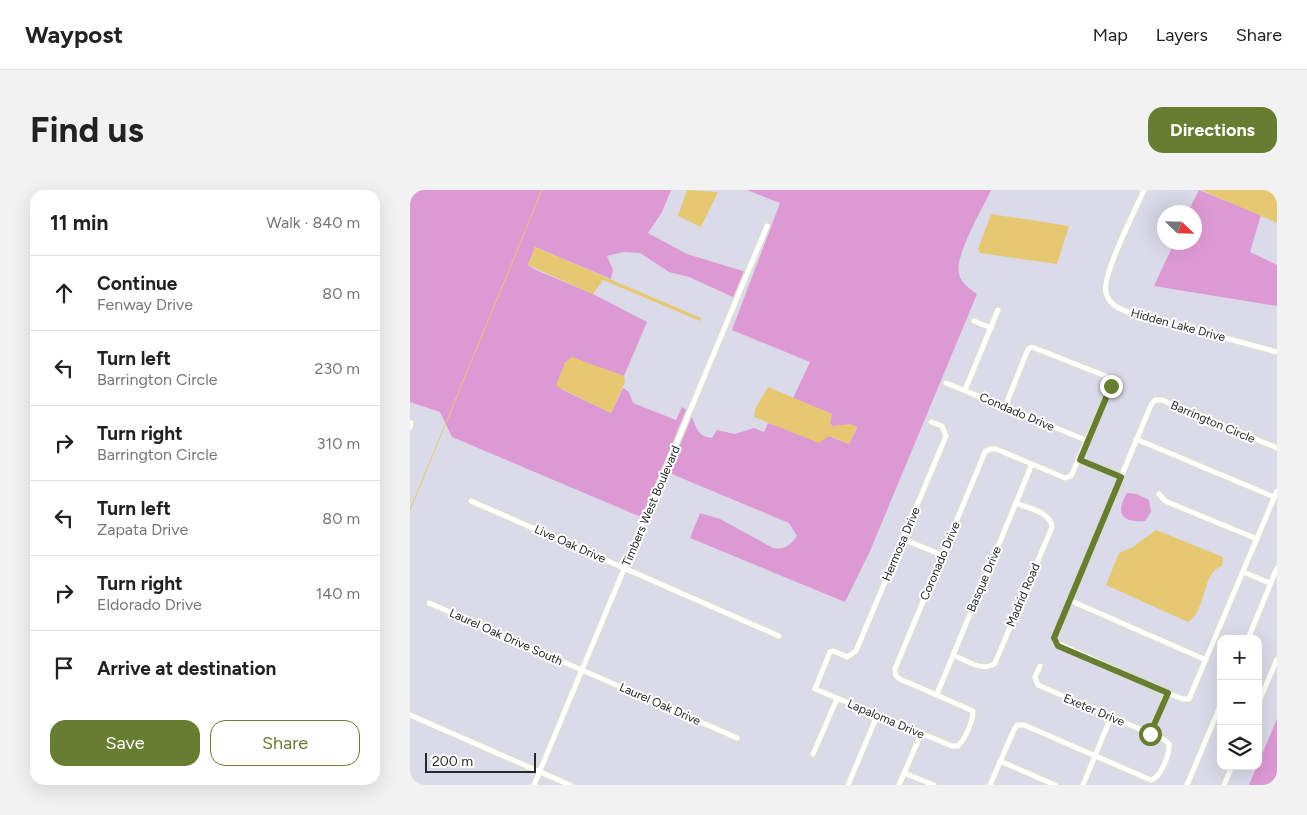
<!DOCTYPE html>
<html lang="en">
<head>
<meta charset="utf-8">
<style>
	:root { --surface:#fff; --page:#f2f2f2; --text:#222; --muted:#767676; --line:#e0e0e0; --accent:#677d31 }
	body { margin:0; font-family:Figtree,sans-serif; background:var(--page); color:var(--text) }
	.controls { position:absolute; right:15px; bottom:15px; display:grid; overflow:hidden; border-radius:10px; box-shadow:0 5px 20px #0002 }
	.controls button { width:45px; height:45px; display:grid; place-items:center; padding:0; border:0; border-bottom:1px solid var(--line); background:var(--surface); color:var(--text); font:25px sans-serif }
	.compass { position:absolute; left:747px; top:15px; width:45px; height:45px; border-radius:50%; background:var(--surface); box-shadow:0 5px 20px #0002; rotate:113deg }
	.scale { position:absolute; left:15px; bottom:12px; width:111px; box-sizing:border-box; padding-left:5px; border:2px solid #282828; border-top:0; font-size:14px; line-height:18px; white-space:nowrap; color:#282828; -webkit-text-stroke:4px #fff; paint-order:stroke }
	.stop { position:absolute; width:15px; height:15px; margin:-11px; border:4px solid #677d31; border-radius:50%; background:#fff }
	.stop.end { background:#677d31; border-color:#fff; box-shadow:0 1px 5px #0008 }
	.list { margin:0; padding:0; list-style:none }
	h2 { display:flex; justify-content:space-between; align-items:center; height:65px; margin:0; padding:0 20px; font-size:21px }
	h2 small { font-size:16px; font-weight:400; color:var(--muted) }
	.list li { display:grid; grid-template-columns:32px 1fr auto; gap:15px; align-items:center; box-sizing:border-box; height:75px; padding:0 20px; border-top:1px solid var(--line) }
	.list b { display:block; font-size:19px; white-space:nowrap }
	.list p { margin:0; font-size:16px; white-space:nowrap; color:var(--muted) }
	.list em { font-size:16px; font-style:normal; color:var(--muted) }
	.actions { display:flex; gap:10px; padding:15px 20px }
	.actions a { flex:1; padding:11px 0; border:1px solid var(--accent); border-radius:15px; text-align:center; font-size:18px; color:var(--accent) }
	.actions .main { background:var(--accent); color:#fff }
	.icon { flex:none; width:28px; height:28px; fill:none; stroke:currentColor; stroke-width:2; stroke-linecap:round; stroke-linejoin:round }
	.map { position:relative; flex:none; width:867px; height:595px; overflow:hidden; border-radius:15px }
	header { display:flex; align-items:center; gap:30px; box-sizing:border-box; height:70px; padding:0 25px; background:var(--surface); border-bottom:1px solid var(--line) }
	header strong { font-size:24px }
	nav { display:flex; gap:28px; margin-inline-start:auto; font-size:18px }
	.intro { display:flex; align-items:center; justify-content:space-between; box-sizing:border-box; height:120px; padding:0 30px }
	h1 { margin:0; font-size:35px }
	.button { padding:12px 22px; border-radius:15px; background:var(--accent); color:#fff; font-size:18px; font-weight:700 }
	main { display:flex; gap:30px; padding:0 30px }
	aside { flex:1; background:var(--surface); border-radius:15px; box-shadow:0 5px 20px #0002 }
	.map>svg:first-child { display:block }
</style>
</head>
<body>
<header>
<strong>Waypost</strong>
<nav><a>Map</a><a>Layers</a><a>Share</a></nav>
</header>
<div class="intro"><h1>Find us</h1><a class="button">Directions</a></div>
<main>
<aside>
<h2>11 min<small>Walk · 840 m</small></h2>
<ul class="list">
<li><svg class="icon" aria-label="ahead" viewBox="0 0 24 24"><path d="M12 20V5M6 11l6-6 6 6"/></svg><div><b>Continue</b><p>Fenway Drive</p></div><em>80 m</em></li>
<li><svg class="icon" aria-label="left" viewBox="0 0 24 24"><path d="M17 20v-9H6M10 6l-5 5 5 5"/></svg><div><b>Turn left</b><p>Barrington Circle</p></div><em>230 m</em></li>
<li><svg class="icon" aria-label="right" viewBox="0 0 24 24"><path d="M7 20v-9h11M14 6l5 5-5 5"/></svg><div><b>Turn right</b><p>Barrington Circle</p></div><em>310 m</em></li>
<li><svg class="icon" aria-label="left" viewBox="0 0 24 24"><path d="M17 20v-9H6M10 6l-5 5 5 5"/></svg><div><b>Turn left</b><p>Zapata Drive</p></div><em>80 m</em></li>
<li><svg class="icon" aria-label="right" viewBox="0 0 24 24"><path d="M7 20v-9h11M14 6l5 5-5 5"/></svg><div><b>Turn right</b><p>Eldorado Drive</p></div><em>140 m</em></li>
<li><svg class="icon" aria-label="arrive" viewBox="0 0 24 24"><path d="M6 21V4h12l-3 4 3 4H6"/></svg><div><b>Arrive at destination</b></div></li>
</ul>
<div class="actions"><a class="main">Save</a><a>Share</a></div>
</aside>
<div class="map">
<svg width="867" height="595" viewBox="0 0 867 595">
	<rect width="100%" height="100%" fill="#dbdae9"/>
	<!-- green -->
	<g fill="#dd99d4">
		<polygon points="0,0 261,0 252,22 238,43 277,64 336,82 325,108 279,87 259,82 230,63 213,62 197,66 203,80 201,89 125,57 118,75 126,80 183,104 237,132 214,186 191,179 151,199 201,223 213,198 219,202 223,213 266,230 272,217 278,221 231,327 42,247 30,222 0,212"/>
		<path d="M337 0H581C573 18 544 66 549 84 551 93 560 99 567 104L460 361 435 412 280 348 290 323 310 329 363 358C374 360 380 356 387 346L379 333 257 282 281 225C287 237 286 246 302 248L307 240 325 244 344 238 354 242 358 233 414 249 419 246 439 254 447 238 422 236 420 234 421 224 383 208 400 172 322 140 370 13Z"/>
		<polygon points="789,0 851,25 840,62 867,75 867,116 744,96 764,53 784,52 784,22 778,22"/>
		<path d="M717 303 727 304 739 310 741 322 735 331C711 333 705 323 717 303Z"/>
		<polygon points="867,529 867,595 839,595"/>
	</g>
	<!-- water -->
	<g fill="#e6c872">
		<polygon points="277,0 308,2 291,37 268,26"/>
		<polygon points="791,0 867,0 867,33"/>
		<polygon points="581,24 659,36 647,74 570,63 568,59"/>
		<polygon points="125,57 291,128 290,131 193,90 183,104 118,75"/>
		<polygon points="162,167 214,186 215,192 201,223 146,196 155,172"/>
		<polygon points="358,197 422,224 420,234 422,236 440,234 447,237 439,254 419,246 409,253 344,227 345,219"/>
		<path d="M746 340 813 367 812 376C810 377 807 378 805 380 793 391 794 423 778 432L696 395 709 363 723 357Z"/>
	</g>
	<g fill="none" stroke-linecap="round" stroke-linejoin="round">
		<!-- stream -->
		<polyline stroke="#e6c872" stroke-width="1" points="0,320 132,0"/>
		<!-- minor casing -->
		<g stroke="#dbe0cf" stroke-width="8">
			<g id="minor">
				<path d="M734 0C726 19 691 86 696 103 699 113 706 117 715 121L867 162"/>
				<polyline points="564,131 581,138"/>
				<polyline points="536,193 678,251"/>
				<polyline points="555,200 588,120"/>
				<path d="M521 232 532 236 536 246 446 461 437 467 424 461 420 462 405 499 542 556H548C555 549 563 532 563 521L490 489 486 486 485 479 575 262 580 259H586L655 288 661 286 701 196 698 187 622 157 618 159 595 217"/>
				<polyline points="0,237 1,233"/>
				<polyline points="726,249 864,307"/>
				<polyline points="867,258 752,210 745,210 741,215 644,448 645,452 757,503 773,509 779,509 867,301"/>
				<polyline points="670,270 711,287"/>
				<polyline points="749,304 755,311 847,349"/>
				<polyline points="61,311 369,446"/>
				<polyline points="493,349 532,365"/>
				<polyline points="833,382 860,393"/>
				<polyline points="659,410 796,470"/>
				<polyline points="19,413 327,548"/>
				<polyline points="838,449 867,378"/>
				<path d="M543 465C555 470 574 483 585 473L642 337C641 322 618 318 606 313"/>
				<polyline points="527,504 622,274"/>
				<polyline points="848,514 867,469"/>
				<polyline points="0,525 160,595"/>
				<polyline points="740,544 757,503"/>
				<polyline points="403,564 427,509"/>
				<polyline points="590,571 645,595"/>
				<polyline points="494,583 524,595"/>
				<polyline points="124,595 357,36"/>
				<polyline points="438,595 467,526"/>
				<polyline points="489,595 511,544"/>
				<path d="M580 595 604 540 607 535H614L741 590C751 587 760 564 759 554L755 550 628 495 625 487 630 476"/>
				<polyline points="673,595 701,527"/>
				<polyline points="777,595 811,514"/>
				<polyline points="814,595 822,576"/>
			</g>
		</g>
		<!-- major casing -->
		<g stroke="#fff" stroke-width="9">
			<polyline id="major" points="0,594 3,595"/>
		</g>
		<!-- minor -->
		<use href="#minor" stroke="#fff" stroke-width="5"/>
		<!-- major -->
		<use href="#major" stroke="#8262e7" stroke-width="6"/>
	</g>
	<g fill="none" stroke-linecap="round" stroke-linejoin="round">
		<!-- route -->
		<polyline stroke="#677d31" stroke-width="6" points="701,196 670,270 711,287 644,448 648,456 758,503 740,544"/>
	</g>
	<g text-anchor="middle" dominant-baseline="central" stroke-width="4" stroke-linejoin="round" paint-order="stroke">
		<!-- street labels -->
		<g font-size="12" fill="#282828" stroke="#fff">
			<text transform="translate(768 135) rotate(15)">Hidden Lake Drive</text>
			<text transform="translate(607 222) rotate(23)">Condado Drive</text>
			<text transform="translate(803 232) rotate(23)">Barrington Circle</text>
			<text transform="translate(241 316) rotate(-67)">Timbers West Boulevard</text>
			<text transform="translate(160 354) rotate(24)">Live Oak Drive</text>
			<text transform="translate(491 354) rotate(-67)">Hermosa Drive</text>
			<text transform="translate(530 371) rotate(-67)">Coronado Drive</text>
			<text transform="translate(574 389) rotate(-67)">Basque Drive</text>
			<text transform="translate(613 405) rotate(-67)">Madrid Road</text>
			<text transform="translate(96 447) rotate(24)">Laurel Oak Drive South</text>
			<text transform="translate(250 514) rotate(24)">Laurel Oak Drive</text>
			<text transform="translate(684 520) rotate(23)">Exeter Drive</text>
			<text transform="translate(476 529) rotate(23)">Lapaloma Drive</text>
		</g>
	</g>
</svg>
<div class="controls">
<button>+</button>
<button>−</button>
<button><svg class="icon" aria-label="layers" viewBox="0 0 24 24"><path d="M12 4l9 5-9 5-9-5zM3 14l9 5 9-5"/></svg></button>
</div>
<svg class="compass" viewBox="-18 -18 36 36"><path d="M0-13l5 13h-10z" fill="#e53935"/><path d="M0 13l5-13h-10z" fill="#767676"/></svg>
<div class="scale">200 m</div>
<div class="stop" style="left:740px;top:544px"></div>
<div class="stop end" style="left:701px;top:196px"></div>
</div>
</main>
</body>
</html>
